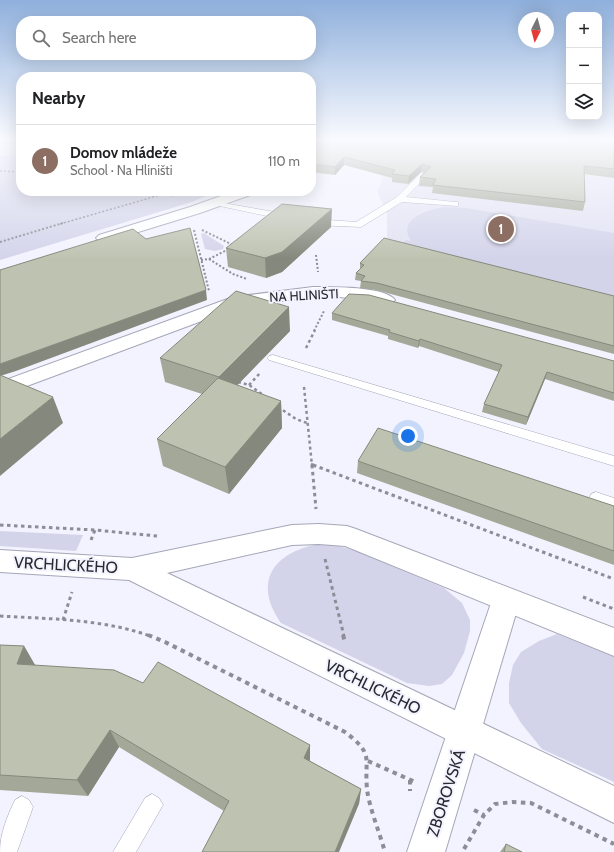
<!DOCTYPE html>
<html lang="en">
<head>
<meta charset="utf-8">
<style>
	:root { --surface:#fff; --page:#f2f2f2; --text:#202124; --muted:#757577; --line:#e0e0e0; --accent:#64731e }
	body { margin:0; font-family:Cabin,sans-serif; background:var(--page); color:var(--text) }
	.controls { position:absolute; right:12px; top:12px; display:grid; overflow:hidden; border-radius:8px; box-shadow:0 4px 16px #0002 }
	.controls button { width:36px; height:36px; display:grid; place-items:center; padding:0; border:0; border-bottom:1px solid var(--line); background:var(--surface); color:var(--text); font:20px sans-serif }
	.compass { position:absolute; left:518px; top:12px; width:36px; height:36px; border-radius:50%; background:var(--surface); box-shadow:0 4px 16px #0002; rotate:186deg }
	.you { position:absolute; left:408px; top:436px; width:14px; height:14px; margin:-10px; border:3px solid #fff; border-radius:50%; background:#1a73e8; box-shadow:0 0 0 6px #1a73e833 }
	.badge { display:grid; place-items:center; width:26px; height:26px; border-radius:50%; background:var(--accent); color:#fff; font-size:13px; font-weight:700 }
	.pin { position:absolute; translate:-50% -50%; border:2px solid #fff; box-shadow:0 1px 4px #0006 }
	.list { margin:0; padding:0; list-style:none }
	h2 { display:flex; justify-content:space-between; align-items:center; height:52px; margin:0; padding:0 16px; font-size:17px }
	h2 small { font-size:13px; font-weight:400; color:var(--muted) }
	.list li { display:grid; grid-template-columns:26px 1fr auto; gap:12px; align-items:center; box-sizing:border-box; height:72px; padding:0 16px; border-top:1px solid var(--line) }
	.list b { display:block; font-size:15px; white-space:nowrap }
	.list p { margin:0; font-size:13px; white-space:nowrap; color:var(--muted) }
	.list em { font-size:13px; font-style:normal; color:var(--muted) }
	.icon { flex:none; width:22px; height:22px; fill:none; stroke:currentColor; stroke-width:2; stroke-linecap:round; stroke-linejoin:round }
	.map { position:relative; flex:none; width:614px; height:852px; overflow:hidden }
	.search { position:absolute; background:var(--surface); box-shadow:0 4px 16px #0002; left:16px; top:16px; width:300px; height:44px; display:flex; align-items:center; gap:10px; box-sizing:border-box; padding:0 14px; border-radius:16px; color:var(--muted); font-size:15px }
	.panel { position:absolute; background:var(--surface); box-shadow:0 4px 16px #0002; left:16px; top:72px; width:300px; height:124px; border-radius:16px }
	.map>svg:first-child { display:block }
</style>
</head>
<body>
<div class="map">
<svg width="614" height="852" viewBox="0 0 614 852">
	<rect width="100%" height="100%" fill="#f2f3fe"/>
	<!-- built -->
	<g fill="#e2e3f3">
		<polygon points="0,140 21,140 21,157 0,154"/>
		<polygon points="614,152 614,302 387,244 387,214 377,191 388,167"/>
	</g>
	<!-- green -->
	<g fill="#d3d4ea">
		<polygon points="0,155 21,157 21,191 218,191 192,202 0,260"/>
		<path d="M446 207 466 208 614 233V299L401 245 406 240 411 241C396 218 430 209 446 207Z"/>
		<polygon points="204,233 224,246 223,249 215,251 205,249 201,234"/>
		<polygon points="0,531 83,535 76,551 0,546"/>
		<path d="M314 545H335L356 551 444 588 462 603 470 620V631L464 653 452 675 442 684 429 686 407 683 281 623C254 585 270 555 314 545Z"/>
		<polygon points="557,634 614,657 614,782 542,749 521,723 509,703 509,683 513,665 521,652 539,641"/>
	</g>
	<g fill="none" stroke-linecap="round" stroke-linejoin="round">
		<!-- lane casing -->
		<g stroke="#a5a6b8" stroke-width="1">
			<g id="lane">
				<polygon points="421,173 428,175 406,197 455,202 458,202 458,206 402,202 361,227 315,225 311,222 315,219 356,222 397,197"/>
				<polygon points="212,201 286,214 290,217 286,220 215,205 212,205"/>
				<polygon points="273,355 614,456 614,466 269,360 267,358 269,356"/>
				<polygon points="596,492 614,498 614,510 591,502 589,498 591,494"/>
				<polygon points="152,794 159,798 163,805 136,852 113,852 145,798"/>
				<path d="M22 796 29 800 33 807 17 852H0C0 833 7 817 15 800Z"/>
			</g>
		</g>
		<!-- street casing -->
		<g stroke="#a5a6b8" stroke-width="2">
			<g id="street">
				<polygon points="235,191 255,191 253,194 200,213 109,241 99,241 96,238 99,235 190,207"/>
				<path d="M313 287C330 287 385 286 395 300L392 304 386 305 368 300 339 297H313L242 306 0 396V382L233 297Z"/>
				<polygon points="506,588 516,591 520,600 445,852 407,852 492,600 496,591"/>
			</g>
		</g>
		<!-- secondary casing -->
		<g stroke="#a5a6b8" stroke-width="2">
			<polygon id="secondary" points="319,524 347,526 356,529 614,628 614,656 345,546 319,544 292,545 167,573 614,786 614,823 129,580 0,572 0,550 132,558 292,525"/>
		</g>
		<!-- path-far4 -->
		<g stroke="#8c8d96" stroke-width="1.5" stroke-dasharray="2 2" stroke-linecap="butt">
			<polyline points="0,171 21,172"/>
			<polyline points="155,191 167,193 172,196"/>
			<polyline points="60,224 167,193"/>
		</g>
		<!-- path-far3 -->
		<g stroke="#8c8d96" stroke-width="2" stroke-dasharray="2 2" stroke-linecap="butt">
			<polyline points="194,230 209,291"/>
			<polyline points="202,230 233,245"/>
			<polyline points="0,242 63,223"/>
			<polyline points="316,255 318,272"/>
			<polyline points="209,259 233,274 247,279"/>
			<polyline points="201,260 209,259 229,249"/>
			<polyline points="314,331 324,311"/>
		</g>
		<!-- path-far2 -->
		<g stroke="#8c8d96" stroke-width="2.5" stroke-dasharray="3 3" stroke-linecap="butt">
			<polyline points="306,348 315,330"/>
			<polyline points="238,382 249,385 263,395"/>
			<polyline points="249,385 261,372"/>
			<polyline points="304,387 312,466"/>
			<polyline points="278,407 296,419 307,423"/>
			<polyline points="311,464 316,466"/>
		</g>
		<!-- path-far1 -->
		<g stroke="#8c8d96" stroke-width="3" stroke-dasharray="3.5 3.5" stroke-linecap="butt">
			<polyline points="312,465 316,509"/>
			<polyline points="313,465 614,579"/>
			<polyline points="0,525 95,530 157,536"/>
			<polyline points="91,540 95,530"/>
			<polyline points="325,559 344,636"/>
			<polyline points="583,597 614,609"/>
			<path d="M0 616C50 619 103 619 150 636"/>
			<polyline points="63,620 72,592"/>
		</g>
		<!-- path -->
		<g stroke="#8c8d96" stroke-width="4" stroke-dasharray="4.5 4.5" stroke-linecap="butt">
			<path d="M148 635 165 642 345 732C375 755 364 757 367 789 369 807 380 834 385 852"/>
			<polyline points="343,635 345,642"/>
			<polyline points="368,761 415,782"/>
			<polyline points="410,780 410,791"/>
			<polyline points="474,810 484,815"/>
			<polyline points="464,849 484,815 495,804 513,802 531,803 614,844"/>
		</g>
		<!-- lane -->
		<use href="#lane" fill="#fff" fill-rule="evenodd"/>
		<!-- street -->
		<use href="#street" fill="#fff" fill-rule="evenodd"/>
		<!-- secondary -->
		<use href="#secondary" fill="#fff" fill-rule="evenodd"/>
	</g>
	<!-- wall -->
	<g fill="#a3a898">
		<polygon points="614,140 614,178 584,174 585,202 583,211 432,193 433,187 419,186 420,177 425,173 421,172 408,184 392,182 392,178 344,165 335,175 311,172 311,148"/>
		<polygon points="331,227 282,272 266,278 228,267 226,248"/>
		<polygon points="360,263 614,296 614,354 376,290 360,288 361,281 355,280 356,273 360,269"/>
		<polygon points="332,313 614,361 614,401 545,379 526,425 482,412 484,404 499,372 419,346 418,348 388,339 388,336 332,320"/>
		<polygon points="290,331 237,385 281,401 282,428 229,494 163,466 157,439 202,394 165,382 160,358"/>
		<polygon points="358,461 614,506 614,565 357,473"/>
		<polygon points="0,645 24,646 35,665 143,683 310,745 310,761 361,789 359,804 224,811 119,747 88,796 0,790"/>
		<polygon points="506,844 522,852 500,852"/>
	</g>
	<!-- shaded-wall -->
	<g fill="#85887c">
		<polygon points="344,157 344,165 335,175 335,167"/>
		<polygon points="422,164 421,172 408,184 409,176"/>
		<polygon points="332,209 331,227 282,272 266,278 265,258"/>
		<polygon points="206,290 207,300 16,371 0,376 0,364"/>
		<polygon points="289,307 290,331 222,401 219,377"/>
		<polygon points="420,339 419,346 418,348 419,341"/>
		<polygon points="547,372 545,379 526,425 528,417"/>
		<polygon points="53,397 63,423 0,476 0,439"/>
		<polygon points="281,401 282,428 229,494 225,467"/>
		<polygon points="24,646 35,665 17,664"/>
		<polygon points="110,730 119,747 88,796 77,780"/>
		<polygon points="310,745 310,762 304,758"/>
		<polygon points="361,789 359,804 339,852 335,852"/>
	</g>
	<!-- building -->
	<g fill="#bec3b1" stroke="#85887c">
		<polygon points="320,140 614,140 614,169 584,166 585,202 433,185 436,179 420,177 431,167 422,164 409,176 392,174 395,170 344,157 335,167 311,164 311,148"/>
		<polygon points="282,204 332,209 282,252 265,258 226,248"/>
		<polygon points="190,228 206,290 0,364 0,270 133,229 146,239"/>
		<polygon points="384,238 614,296 614,346 377,283 361,281 365,276 356,273 364,265 360,263"/>
		<polygon points="236,291 289,307 219,377 160,358"/>
		<polygon points="349,294 369,295 614,361 614,393 547,372 528,417 484,404 502,365 420,339 419,341 389,332 390,330 332,313"/>
		<polygon points="0,375 53,397 0,439"/>
		<polygon points="218,378 281,401 225,467 157,439"/>
		<polygon points="378,428 614,506 614,551 358,461"/>
		<polygon points="0,645 24,646 17,664 114,670 143,683 158,662 310,745 304,758 361,789 335,852 202,852 229,801 110,730 77,780 0,775"/>
		<polygon points="506,844 522,852 504,852"/>
	</g>
	<!-- sky -->
	<linearGradient id="sky" x2="0" y2="1"><stop stop-color="#8fb0dc"/><stop offset="0.54" stop-color="#f9faff"/><stop offset="1" stop-color="#f9faff" stop-opacity="0"/></linearGradient>
	<rect width="614" height="259" fill="url(#sky)"/>
	<g text-anchor="middle" dominant-baseline="central" stroke-width="4" stroke-linejoin="round" paint-order="stroke">
		<!-- street labels -->
		<g font-size="13" fill="#292930" stroke="#f2f3fe">
			<text transform="translate(304 295) rotate(-3)">NA HLINIŠTI</text>
		</g>
		<!-- near-street labels -->
		<g font-size="16" fill="#292930" stroke="#f2f3fe">
			<text transform="translate(66 565) rotate(3)">VRCHLICKÉHO</text>
			<text transform="translate(373 687) rotate(26)">VRCHLICKÉHO</text>
			<text transform="translate(446 793) rotate(-72)">ZBOROVSKÁ</text>
		</g>
	</g>
</svg>
<div class="controls">
<button>+</button>
<button>−</button>
<button><svg class="icon" aria-label="layers" viewBox="0 0 24 24"><path d="M12 4l9 5-9 5-9-5zM3 14l9 5 9-5"/></svg></button>
</div>
<svg class="compass" viewBox="-18 -18 36 36"><path d="M0-13l5 13h-10z" fill="#e53935"/><path d="M0 13l5-13h-10z" fill="#757577"/></svg>
<div class="you"></div>
<div class="pin badge" style="left:501px;top:229px;background:#8d6e63">1</div>
<div class="search"><svg class="icon" aria-label="search" viewBox="0 0 24 24"><circle cx="10" cy="10" r="6"/><path d="M15 15l6 6"/></svg>Search here</div>
<section class="panel">
<h2>Nearby<small></small></h2>
<ul class="list">
<li><span class="badge" style="background:#8d6e63">1</span><div><b>Domov mládeže</b><p>School · Na Hliništi</p></div><em>110 m</em></li>
</ul>
</section>
</div>
</body>
</html>
